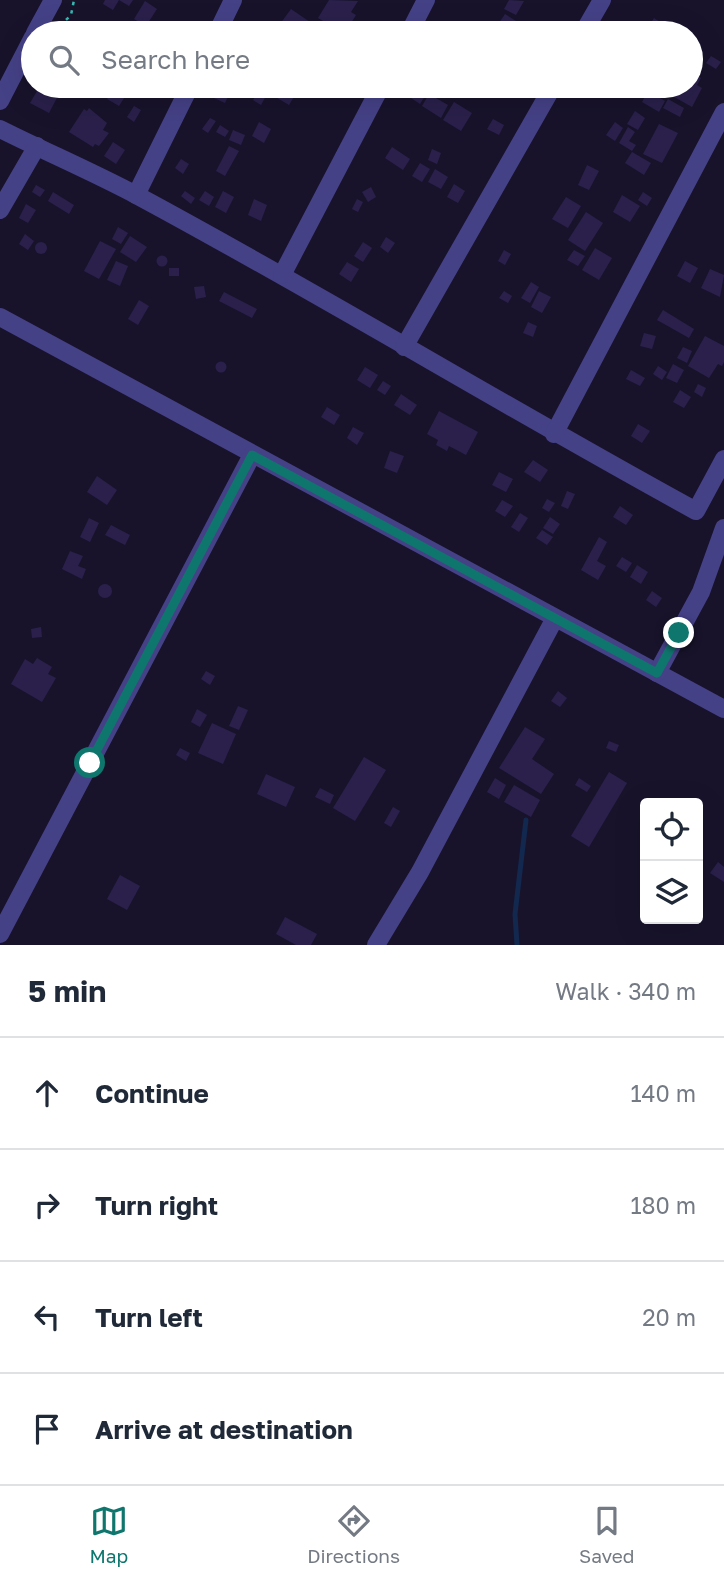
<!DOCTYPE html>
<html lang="en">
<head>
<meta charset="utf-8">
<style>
	:root { --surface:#fff; --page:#f6f6f7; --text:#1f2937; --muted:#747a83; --line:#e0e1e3; --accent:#0f766e }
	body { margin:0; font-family:"Golos Text",sans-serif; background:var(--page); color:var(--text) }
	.controls { position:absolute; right:21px; bottom:21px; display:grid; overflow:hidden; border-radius:7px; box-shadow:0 7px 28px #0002 }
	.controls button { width:63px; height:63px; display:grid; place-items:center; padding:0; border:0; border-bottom:2px solid var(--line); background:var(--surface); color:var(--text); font:35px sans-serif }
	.stop { position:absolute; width:21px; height:21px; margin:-16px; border:5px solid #0f766e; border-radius:50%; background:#fff }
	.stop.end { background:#0f766e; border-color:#fff; box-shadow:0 2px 7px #0008 }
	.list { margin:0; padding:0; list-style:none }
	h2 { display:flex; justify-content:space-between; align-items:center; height:91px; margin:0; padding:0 28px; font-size:30px }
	h2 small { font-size:23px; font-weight:400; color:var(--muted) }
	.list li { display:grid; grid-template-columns:46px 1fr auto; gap:21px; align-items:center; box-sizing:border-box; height:112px; padding:0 28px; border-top:2px solid var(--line) }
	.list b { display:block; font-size:26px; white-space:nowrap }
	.list em { font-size:23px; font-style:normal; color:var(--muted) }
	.icon { flex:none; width:38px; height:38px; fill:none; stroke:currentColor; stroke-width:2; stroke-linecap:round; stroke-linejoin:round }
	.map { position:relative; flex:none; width:724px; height:945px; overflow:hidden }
	.search { position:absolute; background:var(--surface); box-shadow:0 7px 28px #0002; left:21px; right:21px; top:21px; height:77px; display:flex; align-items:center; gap:18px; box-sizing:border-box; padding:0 24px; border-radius:38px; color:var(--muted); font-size:26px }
	.sheet { height:539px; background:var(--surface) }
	nav { display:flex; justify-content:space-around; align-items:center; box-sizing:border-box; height:98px; border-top:2px solid var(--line); background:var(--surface); font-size:19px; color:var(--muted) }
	nav a { display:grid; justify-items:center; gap:4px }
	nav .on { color:var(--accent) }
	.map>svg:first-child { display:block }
</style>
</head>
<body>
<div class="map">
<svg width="724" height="945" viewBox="0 0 724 945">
	<rect width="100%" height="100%" fill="#18132b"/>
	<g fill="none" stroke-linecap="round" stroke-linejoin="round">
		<!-- stream -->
		<polyline stroke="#13284f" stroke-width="5" points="517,945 515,914 526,820"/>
	</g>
	<!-- building -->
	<g fill="#2a204b">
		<polygon points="105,0 133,0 129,6 119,0 113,10 103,4"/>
		<polygon points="329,0 358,1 351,12 356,15 348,28 344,25 340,31 318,18"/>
		<polygon points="509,0 524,1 516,15 504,9"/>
		<polygon points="145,1 157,9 146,26 134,19"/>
		<polygon points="291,9 310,22 302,33 294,33 280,24"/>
		<polygon points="505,14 516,21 511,30 499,23"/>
		<polygon points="654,18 663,24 657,33 648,28"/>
		<polygon points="133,24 147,33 128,33"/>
		<polygon points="711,56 721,62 716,69 706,63"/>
		<polygon points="691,72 701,78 697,85 702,88 692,107 667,93 671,86 691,86"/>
		<polygon points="40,86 59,94 49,113 30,103"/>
		<polygon points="219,86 233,86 225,103 214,98"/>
		<polygon points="278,86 295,95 289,105 272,95"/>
		<polygon points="114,88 126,95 119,106 107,99"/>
		<polygon points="413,88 425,96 420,104 408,96"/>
		<polygon points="259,91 266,96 261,105 253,100"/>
		<polygon points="648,91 665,101 659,112 642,102"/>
		<polygon points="429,94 448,105 441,118 422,106"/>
		<polygon points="668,99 684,108 680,117 663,108"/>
		<polygon points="454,102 472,113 461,131 443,120"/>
		<polygon points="134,106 141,110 134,122 127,117"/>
		<polygon points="89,108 107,123 103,130 109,133 99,146 95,144 93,147 69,132 84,109 87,111"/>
		<polygon points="635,111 645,118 638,130 627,124"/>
		<polygon points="210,118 216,121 208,133 202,129"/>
		<polygon points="493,119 504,125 499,135 487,129"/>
		<polygon points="259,122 271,129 264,143 252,136"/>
		<polygon points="615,122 623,128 615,141 606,135"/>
		<polygon points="659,124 678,133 662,163 643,154"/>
		<polygon points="220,125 229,131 225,137 216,132"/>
		<polygon points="628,127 635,132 629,141 636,145 632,151 619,143"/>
		<polygon points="233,130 245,135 241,145 229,140"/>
		<polygon points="113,142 125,150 116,164 104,156"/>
		<polygon points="229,146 239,151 225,176 216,171"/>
		<polygon points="392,147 410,159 403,170 385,158"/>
		<polygon points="432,149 441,153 437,164 428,160"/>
		<polygon points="632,152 651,163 644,175 625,163"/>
		<polygon points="181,159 189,164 183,174 175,168"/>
		<polygon points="420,163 430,169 422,182 412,176"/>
		<polygon points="587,165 599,171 589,190 578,185"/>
		<polygon points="435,169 448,177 441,189 428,182"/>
		<polygon points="454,184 465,191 458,203 447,197"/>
		<polygon points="36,185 45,190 40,197 32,192"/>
		<polygon points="371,187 376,197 368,202 362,192"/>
		<polygon points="185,191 195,198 191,204 181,196"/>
		<polygon points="205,191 214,197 209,206 199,200"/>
		<polygon points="223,191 234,197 226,213 215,207"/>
		<polygon points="53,192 74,205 69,214 48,201"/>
		<polygon points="643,192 652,198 647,206 638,200"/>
		<polygon points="622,195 640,206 630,222 613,212"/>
		<polygon points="566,197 581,206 568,228 552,219"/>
		<polygon points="254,199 267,205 261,221 248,215"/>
		<polygon points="357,199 363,202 358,212 352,209"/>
		<polygon points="26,204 36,210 28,223 19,218"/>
		<polygon points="586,212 603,223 585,251 568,240"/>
		<polygon points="118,227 128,233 121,244 112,239"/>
		<polygon points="25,234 34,241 28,250 19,244"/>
		<polygon points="130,236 147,247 136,262 120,252"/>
		<polygon points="386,237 395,243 388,253 380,247"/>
		<polygon points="100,241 116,249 99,279 84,271"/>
		<polygon points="363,242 372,248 363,262 354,256"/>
		<circle cx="41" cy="248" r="6"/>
		<polygon points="595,248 612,258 599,280 582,270"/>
		<polygon points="504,250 511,254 505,265 498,261"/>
		<polygon points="574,250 585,256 578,266 567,260"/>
		<circle cx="162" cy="261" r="5.5"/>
		<polygon points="116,261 128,266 120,286 107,280"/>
		<polygon points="685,261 698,268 690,283 677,276"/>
		<polygon points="347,262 359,269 351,282 339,274"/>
		<rect x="169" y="268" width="10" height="8"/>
		<polygon points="710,269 724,275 720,297 701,288"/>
		<polygon points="531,282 539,287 530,303 521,298"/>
		<polygon points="204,286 206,297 196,299 194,287"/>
		<polygon points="504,291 512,296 508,303 499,298"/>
		<polygon points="539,291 551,297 542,313 531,307"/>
		<polygon points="224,292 257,309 252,318 219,301"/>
		<polygon points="139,300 149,306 138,325 128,319"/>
		<polygon points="663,310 694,329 689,338 657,320"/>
		<polygon points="528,322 537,326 533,337 523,333"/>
		<polygon points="644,333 656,336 652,349 640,346"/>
		<polygon points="705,336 724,346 724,362 722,366 718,364 709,378 688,366"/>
		<polygon points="683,347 692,351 687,363 677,358"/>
		<circle cx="221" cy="367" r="5.5"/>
		<polygon points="673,364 684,370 677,383 666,378"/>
		<polygon points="658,366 667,372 662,380 653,374"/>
		<polygon points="365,367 378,375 370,388 357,380"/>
		<polygon points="631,370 645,378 640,386 626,379"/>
		<polygon points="383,381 391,386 385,395 377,390"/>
		<polygon points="698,384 706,388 702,397 694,392"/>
		<polygon points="680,390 691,397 684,408 673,402"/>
		<polygon points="401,394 417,405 410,415 394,405"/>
		<polygon points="327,407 340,415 334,425 321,417"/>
		<polygon points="439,411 478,432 466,455 449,446 447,451 436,445 438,440 427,434"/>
		<polygon points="638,424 650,431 642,443 631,436"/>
		<polygon points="353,427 364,433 357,445 347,438"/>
		<polygon points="390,451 404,456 397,473 384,468"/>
		<polygon points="533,460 548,470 540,482 524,472"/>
		<polygon points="499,472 513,479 506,492 492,485"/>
		<polygon points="97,476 117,490 107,505 87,492"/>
		<polygon points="567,491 575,494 568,509 561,506"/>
		<polygon points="547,499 555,503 549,512 542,508"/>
		<polygon points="502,500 513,506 505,517 495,511"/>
		<polygon points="620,506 633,515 626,525 613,517"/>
		<polygon points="520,513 528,518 519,532 511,527"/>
		<polygon points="550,517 560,524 553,534 543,528"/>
		<polygon points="89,518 99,523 90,542 80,537"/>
		<polygon points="111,525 130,535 125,545 105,535"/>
		<polygon points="542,530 553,537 547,545 536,538"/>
		<polygon points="599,537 607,542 597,561 606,566 598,580 581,570"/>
		<polygon points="70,551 83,556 78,566 86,569 82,579 62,569"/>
		<polygon points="622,557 632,563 626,572 616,566"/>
		<polygon points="637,565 648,572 641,584 630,577"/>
		<circle cx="105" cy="591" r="7"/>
		<polygon points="652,591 662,598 656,607 646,600"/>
		<polygon points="41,627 42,637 32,638 31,629"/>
		<polygon points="37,658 52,667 48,674 56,678 42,702 11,684 25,659 33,664"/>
		<polygon points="206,671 215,676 210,685 201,679"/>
		<polygon points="558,691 567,698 560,707 551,701"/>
		<polygon points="238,706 248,710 239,730 229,726"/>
		<polygon points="197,709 207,715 200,727 191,722"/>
		<polygon points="212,723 236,734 223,764 198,753"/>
		<polygon points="525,727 545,739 532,759 554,774 541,794 499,768"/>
		<polygon points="609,741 619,745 616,752 606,748"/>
		<polygon points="180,748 190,753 186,761 176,755"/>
		<polygon points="364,757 386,770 355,821 333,808"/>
		<polygon points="609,772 627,783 589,847 571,836"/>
		<polygon points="266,774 295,787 286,807 257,794"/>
		<polygon points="495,778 506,785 499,799 487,792"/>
		<polygon points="579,778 591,786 587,792 575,785"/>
		<polygon points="514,785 540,800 531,817 504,802"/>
		<polygon points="320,788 334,795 330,804 315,797"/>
		<polygon points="393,807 400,811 391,827 384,823"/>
		<polygon points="718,862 724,867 724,882 710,873"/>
		<polygon points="120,875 140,886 127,910 107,899"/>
		<polygon points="285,917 317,934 311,945 296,945 276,934"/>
	</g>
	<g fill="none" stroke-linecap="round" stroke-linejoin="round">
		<!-- path -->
		<polyline stroke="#39b7b2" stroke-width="2.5" stroke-dasharray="3.5 5" stroke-linecap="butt" points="60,26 71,15 74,0"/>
		<!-- minor -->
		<g stroke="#454187" stroke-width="18">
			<polyline points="35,33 53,0"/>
			<polyline points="217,33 233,0"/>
			<polyline points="409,33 426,0"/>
			<polyline points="583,33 602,0"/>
			<polyline points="0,101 33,37"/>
			<path d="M0 129C46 152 93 172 138 196 326 297 509 409 696 511L724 459"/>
			<polyline points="136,195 190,86"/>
			<polyline points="0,210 37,146"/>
			<polyline points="282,275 381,86"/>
			<polyline points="0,317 724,709"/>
			<polyline points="404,347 553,86"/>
			<polyline points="554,434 724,112"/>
			<polyline points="657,673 701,592 724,528"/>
			<polyline points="0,934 252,455"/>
			<polyline points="376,945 420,872 555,618"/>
		</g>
	</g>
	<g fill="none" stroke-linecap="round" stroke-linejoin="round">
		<!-- route -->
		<polyline stroke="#0f766e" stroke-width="9" points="90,763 252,455 657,673 679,633"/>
	</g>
</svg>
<div class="controls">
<button><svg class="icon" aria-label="locate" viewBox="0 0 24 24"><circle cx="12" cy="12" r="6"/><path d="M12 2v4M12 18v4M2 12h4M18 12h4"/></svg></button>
<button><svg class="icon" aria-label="layers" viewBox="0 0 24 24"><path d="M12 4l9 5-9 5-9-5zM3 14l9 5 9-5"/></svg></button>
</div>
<div class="stop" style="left:90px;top:763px"></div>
<div class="stop end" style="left:679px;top:633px"></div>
<div class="search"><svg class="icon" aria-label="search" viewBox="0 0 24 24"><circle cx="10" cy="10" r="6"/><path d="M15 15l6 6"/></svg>Search here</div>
</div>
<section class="sheet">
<h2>5 min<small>Walk · 340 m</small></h2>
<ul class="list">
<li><svg class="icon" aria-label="ahead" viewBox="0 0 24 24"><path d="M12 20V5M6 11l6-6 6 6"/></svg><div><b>Continue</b></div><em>140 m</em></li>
<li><svg class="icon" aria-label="right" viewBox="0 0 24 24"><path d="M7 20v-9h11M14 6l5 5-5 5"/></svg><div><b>Turn right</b></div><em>180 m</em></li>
<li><svg class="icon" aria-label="left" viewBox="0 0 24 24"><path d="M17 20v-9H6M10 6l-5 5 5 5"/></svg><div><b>Turn left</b></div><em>20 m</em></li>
<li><svg class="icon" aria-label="arrive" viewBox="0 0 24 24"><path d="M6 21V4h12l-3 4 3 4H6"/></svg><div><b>Arrive at destination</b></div></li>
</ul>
</section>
<nav>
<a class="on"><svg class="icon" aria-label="map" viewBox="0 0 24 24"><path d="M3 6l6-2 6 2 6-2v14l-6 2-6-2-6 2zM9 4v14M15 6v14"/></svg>Map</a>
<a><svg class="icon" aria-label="directions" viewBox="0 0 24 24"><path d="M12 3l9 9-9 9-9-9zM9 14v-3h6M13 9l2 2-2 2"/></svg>Directions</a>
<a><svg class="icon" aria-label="saved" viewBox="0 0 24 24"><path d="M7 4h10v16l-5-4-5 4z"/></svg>Saved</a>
</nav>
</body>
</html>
